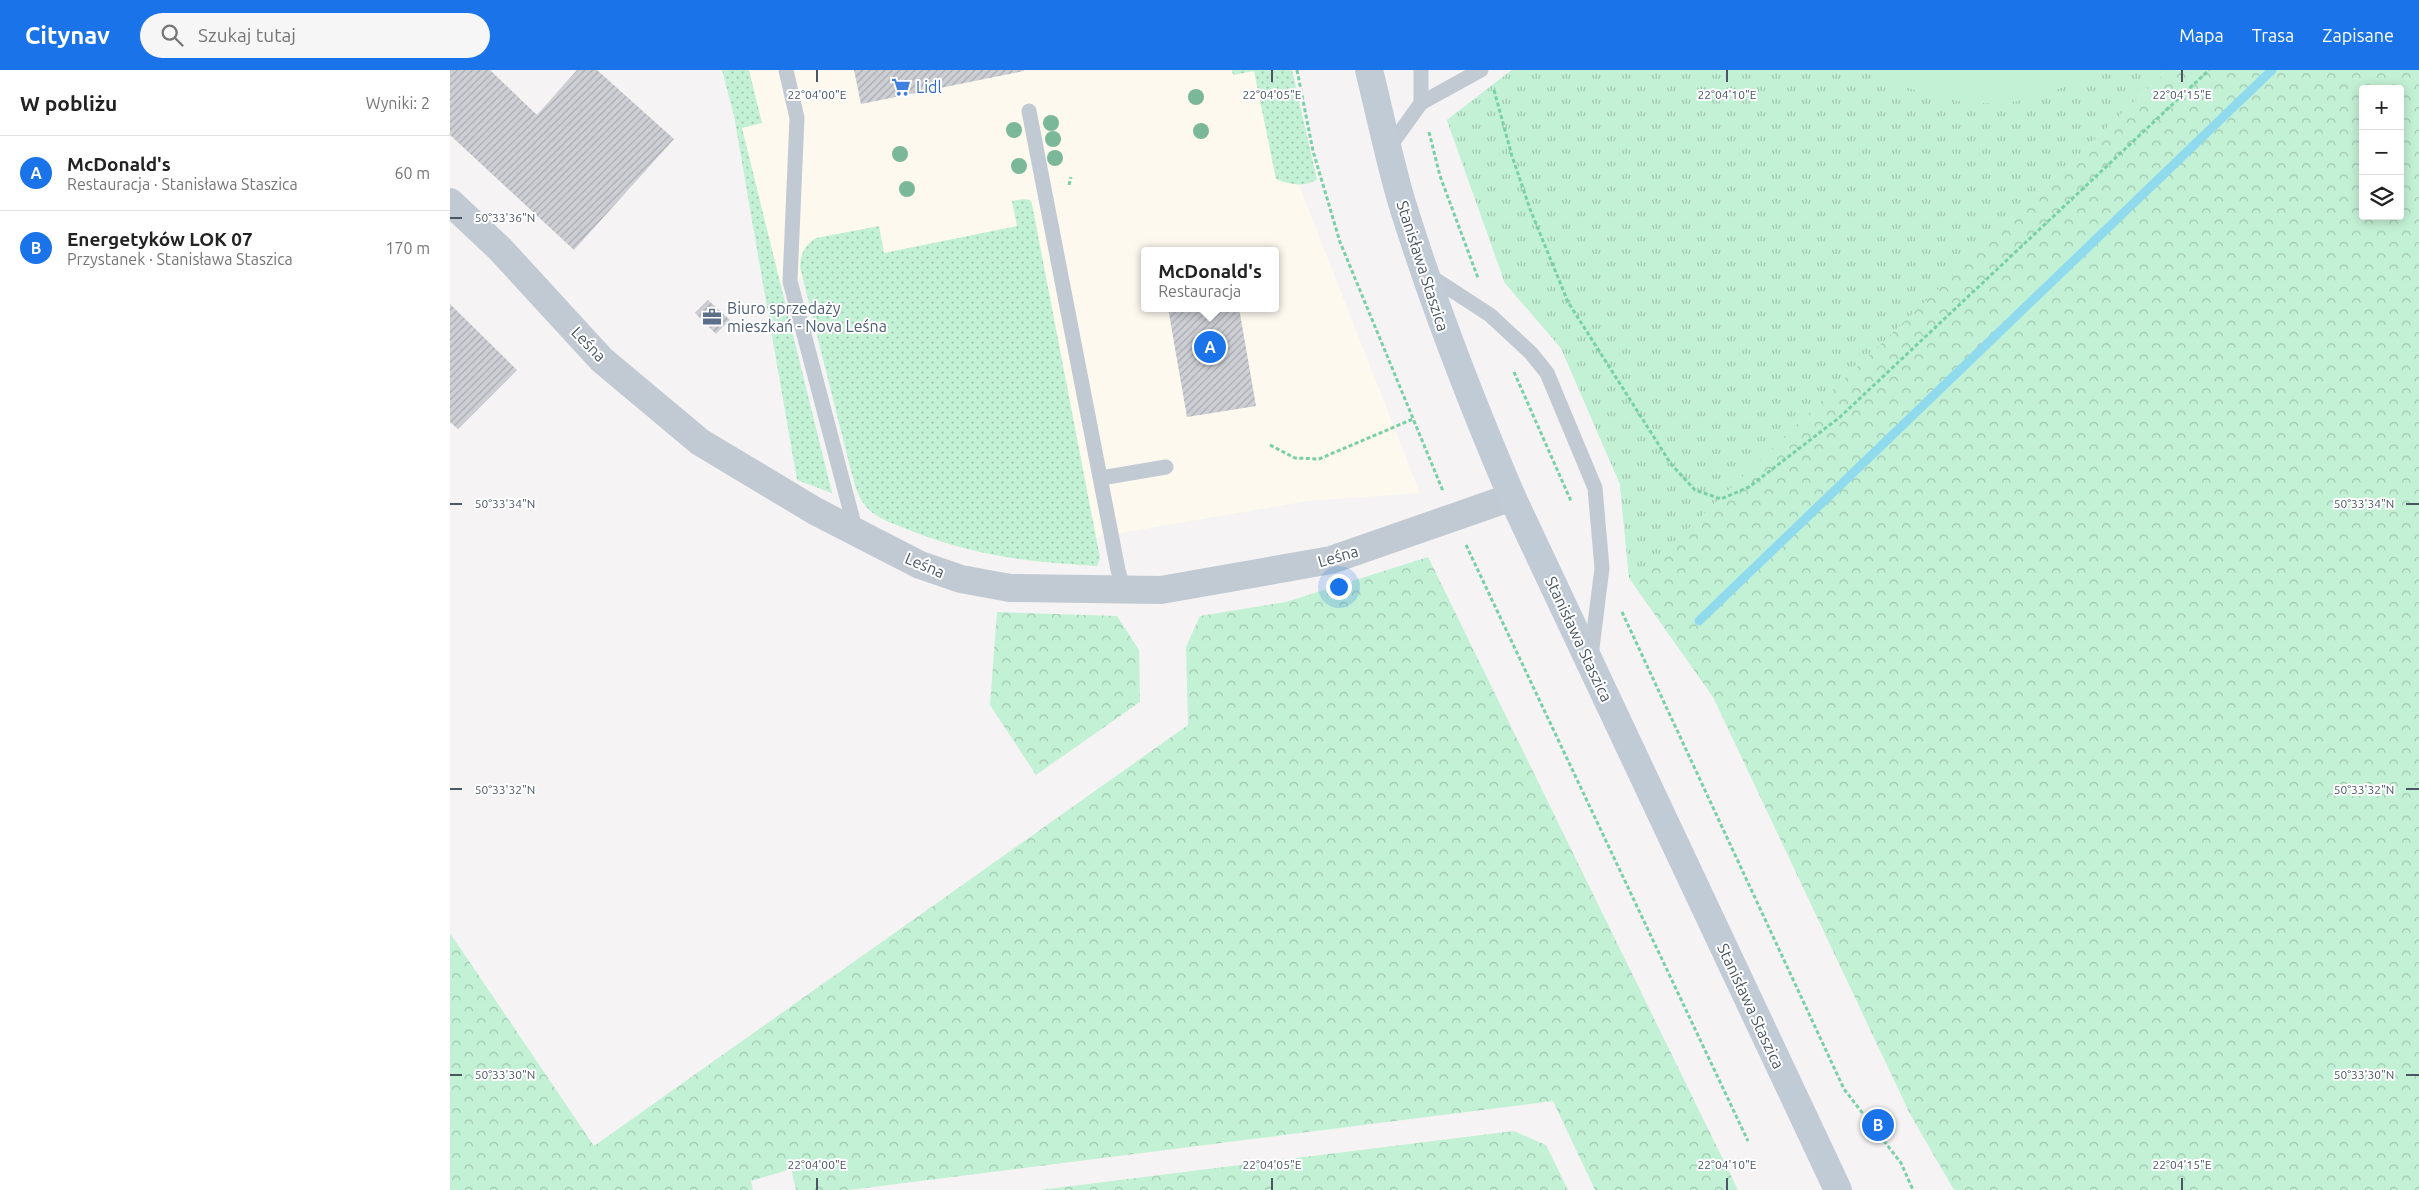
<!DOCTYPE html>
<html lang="pl">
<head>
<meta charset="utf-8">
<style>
	:root { --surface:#fff; --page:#f6f6f6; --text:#222; --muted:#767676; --line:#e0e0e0; --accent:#1a73e8 }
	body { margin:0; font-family:Ubuntu,sans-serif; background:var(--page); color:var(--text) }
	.controls { position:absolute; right:15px; top:15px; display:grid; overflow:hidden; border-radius:5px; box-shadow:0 2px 12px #0003 }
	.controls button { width:45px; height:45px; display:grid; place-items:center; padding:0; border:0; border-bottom:1px solid var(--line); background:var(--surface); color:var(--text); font:25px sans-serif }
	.you { position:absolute; left:888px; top:516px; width:18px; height:18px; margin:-12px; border:4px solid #fff; border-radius:50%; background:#1a73e8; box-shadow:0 0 0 8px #1a73e833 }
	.badge { display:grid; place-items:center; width:32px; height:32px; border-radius:50%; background:var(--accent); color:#fff; font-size:16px; font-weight:700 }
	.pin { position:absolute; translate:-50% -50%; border:2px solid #fff; box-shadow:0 1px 5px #0006 }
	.popup { position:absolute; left:691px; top:177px; width:138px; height:65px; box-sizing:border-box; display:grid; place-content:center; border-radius:5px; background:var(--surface); filter:drop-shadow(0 1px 4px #0005); font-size:16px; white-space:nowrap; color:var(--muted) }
	.popup b { font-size:19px; color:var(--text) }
	.popup::after { content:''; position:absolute; left:50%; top:100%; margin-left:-10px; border:10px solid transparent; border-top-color:var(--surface) }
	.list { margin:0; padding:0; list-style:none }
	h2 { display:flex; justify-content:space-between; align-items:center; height:65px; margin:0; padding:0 20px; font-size:21px }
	h2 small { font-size:16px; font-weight:400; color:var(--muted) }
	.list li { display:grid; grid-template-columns:32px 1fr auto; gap:15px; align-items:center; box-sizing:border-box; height:75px; padding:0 20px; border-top:1px solid var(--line) }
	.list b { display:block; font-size:19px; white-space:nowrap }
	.list p { margin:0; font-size:16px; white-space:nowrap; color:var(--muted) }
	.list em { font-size:16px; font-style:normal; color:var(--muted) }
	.icon { flex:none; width:28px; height:28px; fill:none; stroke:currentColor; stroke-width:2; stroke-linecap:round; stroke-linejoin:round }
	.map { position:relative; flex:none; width:1969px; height:1120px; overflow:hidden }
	header { display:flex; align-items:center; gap:30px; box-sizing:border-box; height:70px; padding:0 25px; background:var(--accent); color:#fff }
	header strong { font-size:24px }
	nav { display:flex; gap:28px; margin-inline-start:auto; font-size:18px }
	.search { width:350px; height:45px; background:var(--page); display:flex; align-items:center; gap:12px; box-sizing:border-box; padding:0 18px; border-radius:28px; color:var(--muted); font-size:19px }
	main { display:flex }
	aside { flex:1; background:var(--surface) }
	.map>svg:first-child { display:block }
</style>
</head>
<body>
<header>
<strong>Citynav</strong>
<div class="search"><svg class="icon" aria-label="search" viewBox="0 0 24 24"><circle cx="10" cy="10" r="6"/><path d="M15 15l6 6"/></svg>Szukaj tutaj</div>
<nav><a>Mapa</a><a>Trasa</a><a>Zapisane</a></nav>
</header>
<main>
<aside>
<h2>W pobliżu<small>Wyniki: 2</small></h2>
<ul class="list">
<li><span class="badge">A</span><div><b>McDonald's</b><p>Restauracja · Stanisława Staszica</p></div><em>60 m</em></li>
<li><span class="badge">B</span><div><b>Energetyków LOK 07</b><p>Przystanek · Stanisława Staszica</p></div><em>170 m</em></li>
</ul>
</aside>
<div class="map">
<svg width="1969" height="1120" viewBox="0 0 1969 1120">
	<defs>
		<pattern id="grass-dots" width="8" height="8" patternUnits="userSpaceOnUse" patternTransform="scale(1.25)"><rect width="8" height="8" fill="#c3f1d5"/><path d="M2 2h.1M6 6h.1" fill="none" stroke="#a0c6b0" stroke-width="1.8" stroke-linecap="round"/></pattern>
		<pattern id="forest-crowns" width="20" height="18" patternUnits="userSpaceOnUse" patternTransform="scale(1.25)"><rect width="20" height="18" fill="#c3f1d5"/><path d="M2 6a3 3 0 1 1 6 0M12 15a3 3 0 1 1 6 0" fill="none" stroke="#a0c6b0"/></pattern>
		<pattern id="park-tufts" width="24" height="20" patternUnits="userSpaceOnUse" patternTransform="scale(1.25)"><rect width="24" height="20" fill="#c3f1d5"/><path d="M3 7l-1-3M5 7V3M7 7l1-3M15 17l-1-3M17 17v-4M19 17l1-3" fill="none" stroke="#a0c6b0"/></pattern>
		<pattern id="building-hatch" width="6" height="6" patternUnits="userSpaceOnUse" patternTransform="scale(1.25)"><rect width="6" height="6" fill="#cdcfd5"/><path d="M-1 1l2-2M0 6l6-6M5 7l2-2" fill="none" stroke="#a8abb0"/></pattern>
	</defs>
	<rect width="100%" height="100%" fill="#f5f3f3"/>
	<!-- commercial -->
	<path fill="#fdf9ef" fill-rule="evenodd" d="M272 0H822L845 105 970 423 858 431 636 469 578 159 326 214ZM695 181H825V238H695Z"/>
	<!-- grass -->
	<g fill="url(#grass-dots)">
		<polygon points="272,0 299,0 312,53 292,58 382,423 347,410 284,46"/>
		<path d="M782 0H842L867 110C852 117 841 115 826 109L804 1 783 5Z"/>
		<path d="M574 129 580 130 582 134 650 488 647 496C577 492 525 486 459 460 447 455 428 449 418 439 407 428 404 411 400 397L350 197C351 183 354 176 366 168L429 156 434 183 567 156 562 131Z"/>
	</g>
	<!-- forest -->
	<g fill="url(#forest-crowns)" fill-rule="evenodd">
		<path d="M1062 0 1269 428 1717 0H1969V1120H1504L1460 1044 1263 627 1179 508 1170 414 1111 278 1055 213 997 50ZM1913 19H1950V146H1913Z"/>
		<polygon points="978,487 1288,1120 1145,1120 1103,1031 399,1120 346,1120 341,1099 301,1111 303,1120 0,1120 0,863 144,1076 738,655 736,577 750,546 836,532"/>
		<polygon points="547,542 667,546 689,580 690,632 586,705 540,635"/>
		<polygon points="1064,1061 1096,1075 1118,1120 590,1120"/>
	</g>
	<!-- park -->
	<polygon fill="url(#park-tufts)" points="1062,0 1717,0 1219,477 1179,508 1170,414 1111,278 1055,213 997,50"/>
	<!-- pitch -->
	<path fill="#c3f1d5" d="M1414 0H1653C1624 12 1593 28 1562 32 1511 38 1460 22 1414 0Z"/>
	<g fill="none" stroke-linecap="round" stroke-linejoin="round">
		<!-- stream -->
		<polyline stroke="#90daee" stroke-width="9" points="1249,551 1822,0"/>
	</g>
	<!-- building -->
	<g fill="url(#building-hatch)">
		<polygon points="0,0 40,0 87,45 127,0 147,0 224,69 124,180 0,65"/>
		<polygon points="404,0 574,0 574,1 411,34"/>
		<polygon points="258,230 280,250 266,264 245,243"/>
		<polygon points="0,234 67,300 8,359 0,352"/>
		<polygon points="718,238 789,238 806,336 737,347"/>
	</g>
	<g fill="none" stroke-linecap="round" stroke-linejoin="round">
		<!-- path -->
		<g stroke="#7ad0a6" stroke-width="3" stroke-dasharray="4 2.5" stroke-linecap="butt">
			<polyline points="847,0 863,81 890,172 993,421"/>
			<polyline points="1044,20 1062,86 1080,139 1118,232 1221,394 1245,420 1271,429 1299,417 1390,347 1759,0"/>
			<polyline points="979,62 990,106 1028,208"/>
			<polyline points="619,115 621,107"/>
			<polyline points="1064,302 1121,431"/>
			<polyline points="820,375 845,388 869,389 963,349"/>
			<polyline points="1016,475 1298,1071"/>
			<polyline points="1172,542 1394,1019 1451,1093 1463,1120"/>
		</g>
		<!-- service -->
		<g stroke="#c1cad2" stroke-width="15">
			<polyline points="336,0 347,48 340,211 406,462"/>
			<polyline points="971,33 1031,0"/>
			<polyline points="579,41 668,500 674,521"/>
			<polyline points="938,79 971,33 971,0"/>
			<polyline points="977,204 1040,245 1081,283 1097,303 1145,418 1152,498 1141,586"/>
			<polyline points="651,408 716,397"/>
		</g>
		<!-- minor -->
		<polyline stroke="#c1cad2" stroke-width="28" points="0,132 50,179 152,290 250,372 365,441 470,495 511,509 560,518 711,520 881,490 1062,427"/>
		<!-- secondary -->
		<path stroke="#c1cbd6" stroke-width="28" d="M919 0C930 44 939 89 952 133 983 233 1021 331 1062 427L1388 1120"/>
	</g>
	<!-- trees -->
	<g fill="#7bb799">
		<circle cx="746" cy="27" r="8"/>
		<circle cx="601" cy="53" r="8"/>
		<circle cx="564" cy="60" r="8"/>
		<circle cx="751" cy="61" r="8"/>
		<circle cx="603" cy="69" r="8"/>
		<circle cx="450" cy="84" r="8"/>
		<circle cx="605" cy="88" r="8"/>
		<circle cx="569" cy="96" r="8"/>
		<circle cx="457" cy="119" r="8"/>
	</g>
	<!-- ticks -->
	<path fill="none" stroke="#4a5661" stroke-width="2" d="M367 0V12M822 0V12M1277 0V12M1732 0V12M0 148H12M0 434H12M1956 434H1969M0 719H12M1956 719H1969M0 1005H12M1956 1005H1969M367 1108V1120M822 1108V1120M1277 1108V1120M1732 1108V1120"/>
	<!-- icons -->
	<defs>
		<g id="supermarket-bare" transform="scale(1.5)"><path d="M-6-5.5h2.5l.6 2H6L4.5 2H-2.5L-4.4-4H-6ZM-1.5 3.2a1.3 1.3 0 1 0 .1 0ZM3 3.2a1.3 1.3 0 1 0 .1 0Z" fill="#3f7fe0" stroke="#fff" stroke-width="2.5" paint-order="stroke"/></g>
		<g id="office-bare" transform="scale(1.5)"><path d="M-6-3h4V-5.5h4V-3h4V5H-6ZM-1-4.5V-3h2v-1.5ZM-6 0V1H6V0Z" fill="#5c6f8a" stroke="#fff" stroke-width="2.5" paint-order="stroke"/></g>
	</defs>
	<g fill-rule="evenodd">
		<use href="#supermarket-bare" x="451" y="17"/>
		<use href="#office-bare" x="262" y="247"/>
	</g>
	<g text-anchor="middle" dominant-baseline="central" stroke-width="4" stroke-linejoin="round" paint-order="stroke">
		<!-- shop labels -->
		<g font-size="16" fill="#366cbe" stroke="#fff" text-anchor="start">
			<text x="466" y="17">Lidl</text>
		</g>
		<!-- street labels -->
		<g font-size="16" fill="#4a5661" stroke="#fff">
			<text transform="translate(973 196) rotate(72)">Stanisława Staszica</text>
			<text transform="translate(139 274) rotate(46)">Leśna</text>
			<text transform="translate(888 486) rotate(-16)">Leśna</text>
			<text transform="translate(475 495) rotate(23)">Leśna</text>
			<text transform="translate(1129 569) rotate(65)">Stanisława Staszica</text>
			<text transform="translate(1301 936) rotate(65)">Stanisława Staszica</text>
		</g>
		<!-- service labels -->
		<g font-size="16" fill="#4e5e75" stroke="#fff" text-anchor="start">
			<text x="277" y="238">Biuro sprzedaży<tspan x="277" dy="18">mieszkań - Nova Leśna</tspan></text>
		</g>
	</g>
	<g font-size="12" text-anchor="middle" fill="#4a5661" stroke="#fff" stroke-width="4" stroke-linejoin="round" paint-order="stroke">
		<text x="367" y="29">22°04'00"E</text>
		<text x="822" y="29">22°04'05"E</text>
		<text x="1277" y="29">22°04'10"E</text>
		<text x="1732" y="29">22°04'15"E</text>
		<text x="55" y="152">50°33'36"N</text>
		<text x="55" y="438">50°33'34"N</text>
		<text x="1914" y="438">50°33'34"N</text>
		<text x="55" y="724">50°33'32"N</text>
		<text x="1914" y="724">50°33'32"N</text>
		<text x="55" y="1009">50°33'30"N</text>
		<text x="1914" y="1009">50°33'30"N</text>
		<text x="367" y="1099">22°04'00"E</text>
		<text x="822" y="1099">22°04'05"E</text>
		<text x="1277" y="1099">22°04'10"E</text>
		<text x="1732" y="1099">22°04'15"E</text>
	</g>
</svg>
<div class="controls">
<button>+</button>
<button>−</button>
<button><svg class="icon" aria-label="layers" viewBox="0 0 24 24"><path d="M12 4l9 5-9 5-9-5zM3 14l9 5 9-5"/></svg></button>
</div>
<div class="you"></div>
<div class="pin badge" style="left:760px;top:277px">A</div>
<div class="popup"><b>McDonald's</b>Restauracja</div>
<div class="pin badge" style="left:1428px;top:1055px">B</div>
</div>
</main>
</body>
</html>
